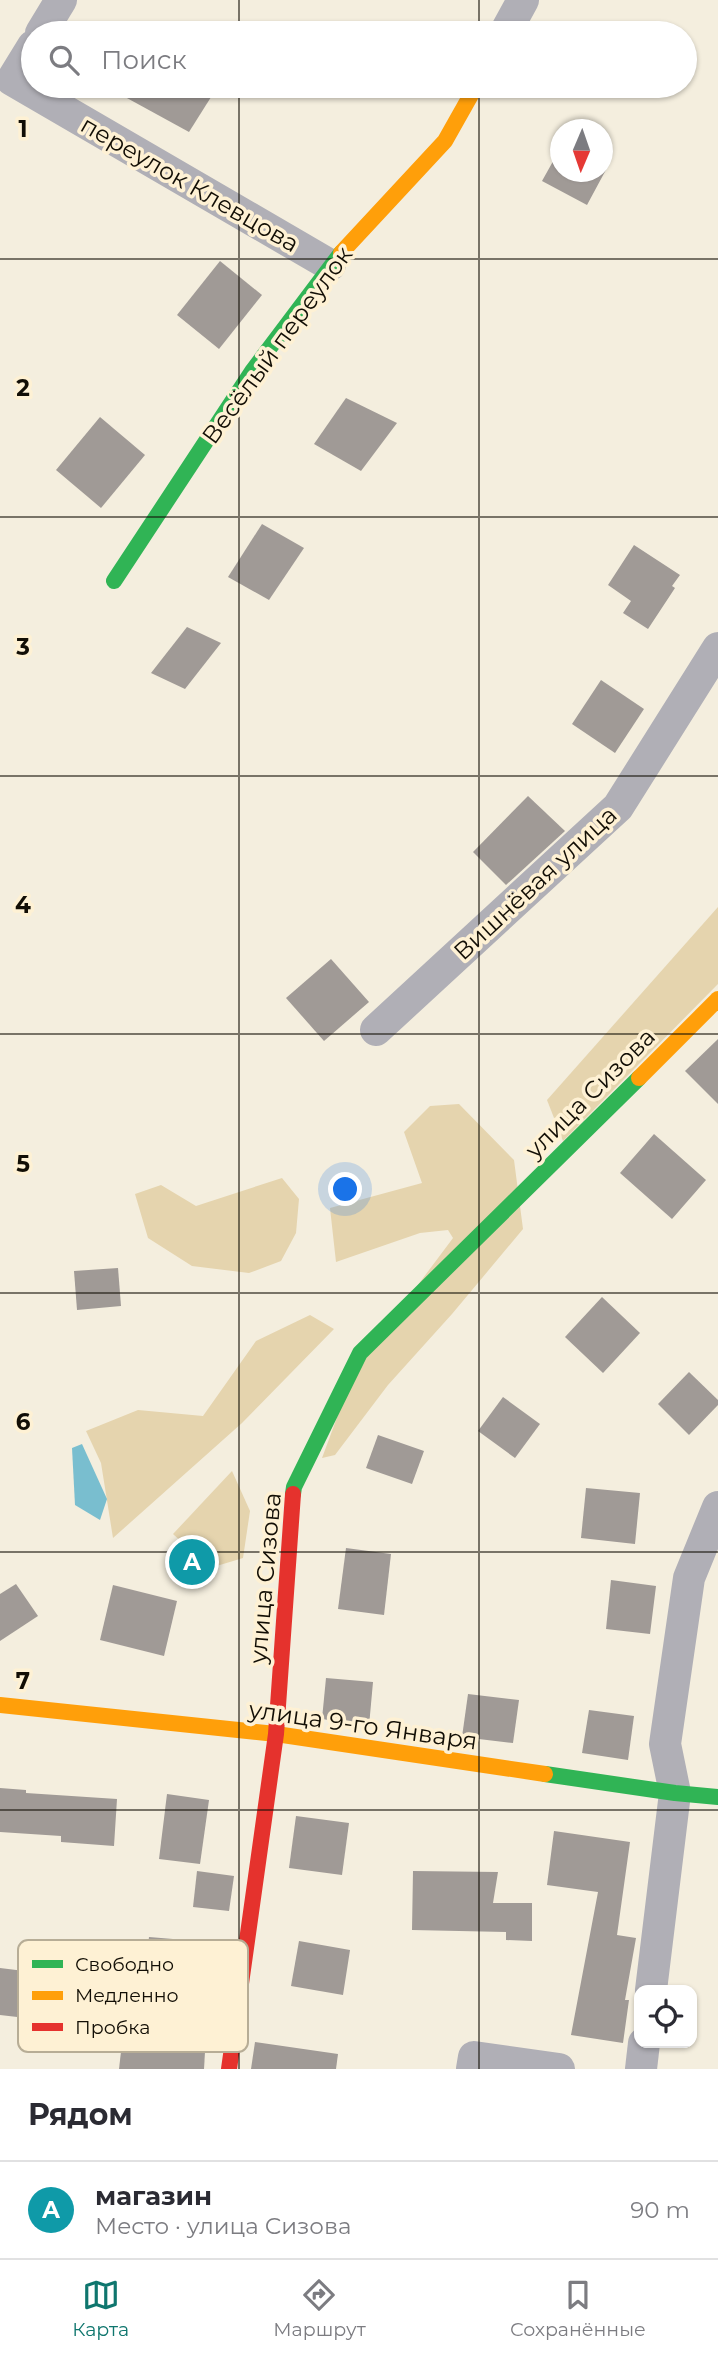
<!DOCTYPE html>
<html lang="ru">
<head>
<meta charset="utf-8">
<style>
	:root { --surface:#fff; --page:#f7f7f7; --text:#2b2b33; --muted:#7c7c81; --line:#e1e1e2; --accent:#0f766e }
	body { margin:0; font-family:Montserrat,sans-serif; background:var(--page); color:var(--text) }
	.controls { position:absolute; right:21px; bottom:21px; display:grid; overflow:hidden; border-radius:14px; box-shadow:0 2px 5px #0004 }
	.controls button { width:63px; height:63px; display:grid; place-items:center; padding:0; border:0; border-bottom:2px solid var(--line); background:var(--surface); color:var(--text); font:35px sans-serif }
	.compass { position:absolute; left:550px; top:119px; width:63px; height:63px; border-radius:50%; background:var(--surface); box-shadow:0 2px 5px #0004; rotate:182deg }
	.you { position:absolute; left:346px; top:1190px; width:24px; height:24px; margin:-18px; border:5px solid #fff; border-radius:50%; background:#1a73e8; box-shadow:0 0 0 10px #1a73e833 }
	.badge { display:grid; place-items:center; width:46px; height:46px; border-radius:50%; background:var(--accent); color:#fff; font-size:23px; font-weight:700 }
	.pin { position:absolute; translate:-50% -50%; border:4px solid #fff; box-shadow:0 2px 7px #0006 }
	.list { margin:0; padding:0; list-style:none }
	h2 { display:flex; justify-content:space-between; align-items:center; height:91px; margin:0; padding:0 28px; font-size:30px }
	h2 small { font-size:23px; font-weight:400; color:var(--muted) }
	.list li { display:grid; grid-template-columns:46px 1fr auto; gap:21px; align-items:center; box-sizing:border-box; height:98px; padding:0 28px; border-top:2px solid var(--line) }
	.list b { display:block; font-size:26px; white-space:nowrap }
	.list p { margin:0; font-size:23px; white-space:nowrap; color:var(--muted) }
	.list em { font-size:23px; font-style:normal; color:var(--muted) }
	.icon { flex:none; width:38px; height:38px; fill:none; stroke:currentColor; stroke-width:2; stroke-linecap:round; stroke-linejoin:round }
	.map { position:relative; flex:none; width:718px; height:2069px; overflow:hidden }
	.search { position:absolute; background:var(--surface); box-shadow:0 2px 5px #0004; left:21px; right:21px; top:21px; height:77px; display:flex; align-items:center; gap:18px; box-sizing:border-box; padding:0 24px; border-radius:38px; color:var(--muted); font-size:26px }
	.sheet { height:189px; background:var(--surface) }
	nav { display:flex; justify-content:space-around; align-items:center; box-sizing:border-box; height:98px; border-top:2px solid var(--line); background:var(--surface); font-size:19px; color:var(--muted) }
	nav a { display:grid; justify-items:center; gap:4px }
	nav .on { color:var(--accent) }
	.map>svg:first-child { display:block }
</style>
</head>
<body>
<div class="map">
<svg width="718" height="2069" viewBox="0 0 718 2069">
	<rect width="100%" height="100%" fill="#f4eede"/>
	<!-- green -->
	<g fill="#e5d4ae">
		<polygon points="718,907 718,984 563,1141 547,1100"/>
		<polygon points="459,1104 514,1160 523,1229 452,1314 388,1385 335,1455 322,1458 355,1369 453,1238 448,1230 420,1233 336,1262 330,1208 422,1183 404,1132 430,1106"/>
		<polygon points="282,1178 299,1199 296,1233 281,1261 249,1273 192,1266 148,1238 135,1194 161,1185 196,1206"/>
		<polygon points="310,1315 334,1329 242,1423 113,1538 101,1463 86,1431 138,1410 203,1416 256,1341"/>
		<polygon points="232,1471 250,1511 243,1558 210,1568 173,1534"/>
	</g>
	<!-- water -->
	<polygon fill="#79becf" points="82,1444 107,1499 100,1520 75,1505 72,1448"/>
	<!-- building -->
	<g fill="#a09a96">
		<polygon points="105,86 218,86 189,132"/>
		<polygon points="561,147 561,172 603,172 603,164 608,166 587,205 542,181"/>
		<polygon points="220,261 262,295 219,349 177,315"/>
		<polygon points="346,398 397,423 361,471 314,444"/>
		<polygon points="100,417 145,455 101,508 56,470"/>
		<polygon points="262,524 304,548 269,600 228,577"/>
		<polygon points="634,545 680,575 672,586 675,588 648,629 623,613 631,601 608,585"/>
		<polygon points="187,627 221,643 185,689 151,673"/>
		<polygon points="601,680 644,709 615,753 572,724"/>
		<polygon points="528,796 565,831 506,885 473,852"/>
		<polygon points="331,959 369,1002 324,1041 286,998"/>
		<polygon points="718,1039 718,1104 685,1071"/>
		<polygon points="654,1134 706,1180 672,1219 620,1173"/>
		<polygon points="118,1268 121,1306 77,1310 74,1271"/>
		<polygon points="602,1297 640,1333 603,1373 565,1337"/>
		<polygon points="689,1372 718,1400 718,1405 689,1435 658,1404"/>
		<polygon points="503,1397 540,1424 515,1458 478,1431"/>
		<polygon points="378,1435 424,1451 412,1484 366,1468"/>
		<polygon points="586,1488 640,1493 635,1544 581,1538"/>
		<polygon points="181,1543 211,1552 203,1581 172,1572"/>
		<polygon points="346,1548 391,1554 384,1615 338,1609"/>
		<polygon points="611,1580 656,1586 650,1634 606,1629"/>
		<polygon points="16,1584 38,1616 0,1641 0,1594"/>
		<polygon points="113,1585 177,1601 164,1656 100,1640"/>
		<polygon points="326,1678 373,1682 369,1726 322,1719"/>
		<polygon points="468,1694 519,1700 513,1743 462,1737"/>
		<polygon points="589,1710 634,1716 628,1760 582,1753"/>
		<polygon points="0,1788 26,1790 26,1793 117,1799 114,1846 61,1842 61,1836 0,1832"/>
		<polygon points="167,1794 209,1800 200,1864 159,1859"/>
		<polygon points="296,1816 349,1823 342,1875 289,1868"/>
		<polygon points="554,1831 630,1842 617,1935 636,1938 625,2000 629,2000 623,2043 571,2035 598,1892 547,1885"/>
		<polygon points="197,1871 234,1876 229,1911 193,1907"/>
		<polygon points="413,1871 498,1872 493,1903 532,1903 532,1941 506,1940 506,1932 412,1930"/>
		<polygon points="149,1937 197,1941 192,1993 143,1989"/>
		<polygon points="299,1941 350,1950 343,1995 291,1986"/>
		<polygon points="0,1968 57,1975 52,2021 0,2015"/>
		<polygon points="255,2042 338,2054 336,2069 251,2069"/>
		<polygon points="122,2043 205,2052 204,2069 119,2069"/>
	</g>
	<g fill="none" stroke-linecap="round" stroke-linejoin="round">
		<!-- street -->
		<g stroke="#b0afb6" stroke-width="32">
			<polyline points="41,33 61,0"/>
			<polyline points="505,33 523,0"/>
			<polyline points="33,46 12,80 330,265"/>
			<polyline points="376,1030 618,807 718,648"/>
			<polyline points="651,1990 675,1793 665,1744 689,1578 718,1507"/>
			<polyline points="472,2069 474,2057 559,2069"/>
			<polyline points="641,2069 644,2043"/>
		</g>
		<!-- fast -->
		<g stroke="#30b455" stroke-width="16">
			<polyline points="114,581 253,370 341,253"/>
			<polyline points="293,1494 294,1487 360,1353 639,1078"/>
			<polyline points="545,1774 675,1793 718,1797"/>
		</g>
		<!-- slow -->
		<g stroke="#ff9f0a" stroke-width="16">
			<polyline points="341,253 445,141 476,86"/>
			<polyline points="639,1078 718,999"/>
			<polyline points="0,1705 276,1734 545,1774"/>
		</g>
		<!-- jam -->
		<polyline stroke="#e5322d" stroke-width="16" points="229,2069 276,1734 293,1494"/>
	</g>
	<!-- grid -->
	<path fill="none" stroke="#120e05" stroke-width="2" stroke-opacity="0.55" d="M239 0V33M479 0V33M239 86V2069M479 86V2069M0 259H718M0 517H718M0 776H718M0 1034H718M0 1293H718M0 1552H718M0 1810H718"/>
	<g text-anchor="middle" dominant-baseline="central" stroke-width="7" stroke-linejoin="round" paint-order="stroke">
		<!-- street labels -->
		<g font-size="24" fill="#120e05" stroke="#fef1d4">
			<text transform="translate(190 184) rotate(30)">переулок Клевцова</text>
			<text transform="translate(277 345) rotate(-54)">Весёлый переулок</text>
			<text transform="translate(535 883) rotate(-43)">Вишнёвая улица</text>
			<text transform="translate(590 1093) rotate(-45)">улица Сизова</text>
			<text transform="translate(265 1578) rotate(-85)">улица Сизова</text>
			<text transform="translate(363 1725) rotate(8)">улица 9-го Января</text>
		</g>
	</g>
	<!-- legend -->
	<rect x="18" y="1940" width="230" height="112" rx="10" fill="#fef1d4" stroke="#b7ad96" stroke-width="2"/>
	<rect x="32" y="1960" width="31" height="8" fill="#30b455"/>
	<rect x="32" y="1991" width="31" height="9" fill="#ff9f0a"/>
	<rect x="32" y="2023" width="31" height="8" fill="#e5322d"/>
	<g font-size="19" fill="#120e05">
		<text x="75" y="1971">Свободно</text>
		<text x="75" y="2002">Медленно</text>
		<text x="75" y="2034">Пробка</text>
	</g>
	<g font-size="23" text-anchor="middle" font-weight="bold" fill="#120e05" stroke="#fef1d4" stroke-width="7" stroke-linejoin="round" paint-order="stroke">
		<text x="23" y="137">1</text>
		<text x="23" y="396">2</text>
		<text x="23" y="655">3</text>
		<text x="23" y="913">4</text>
		<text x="23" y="1172">5</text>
		<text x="23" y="1430">6</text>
		<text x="23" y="1689">7</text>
	</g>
</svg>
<div class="controls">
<button><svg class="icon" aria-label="locate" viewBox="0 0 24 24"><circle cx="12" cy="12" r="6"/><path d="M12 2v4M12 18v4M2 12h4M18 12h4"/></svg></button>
</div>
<svg class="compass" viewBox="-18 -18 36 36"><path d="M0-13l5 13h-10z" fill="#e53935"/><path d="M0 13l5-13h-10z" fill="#7c7c81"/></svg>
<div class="you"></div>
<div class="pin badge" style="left:192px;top:1562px;background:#0f9aa8">A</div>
<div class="search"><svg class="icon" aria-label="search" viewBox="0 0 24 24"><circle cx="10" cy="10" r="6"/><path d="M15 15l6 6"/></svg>Поиск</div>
</div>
<section class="sheet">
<h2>Рядом<small></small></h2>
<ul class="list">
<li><span class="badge" style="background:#0f9aa8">A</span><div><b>магазин</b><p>Место · улица Сизова</p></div><em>90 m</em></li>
</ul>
</section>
<nav>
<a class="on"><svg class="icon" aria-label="map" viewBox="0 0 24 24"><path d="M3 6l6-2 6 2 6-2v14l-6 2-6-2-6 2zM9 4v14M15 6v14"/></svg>Карта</a>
<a><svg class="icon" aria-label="directions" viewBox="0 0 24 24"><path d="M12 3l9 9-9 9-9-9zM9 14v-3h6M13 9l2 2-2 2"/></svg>Маршрут</a>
<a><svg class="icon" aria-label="saved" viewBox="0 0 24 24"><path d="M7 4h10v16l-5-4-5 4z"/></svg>Сохранённые</a>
</nav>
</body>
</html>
